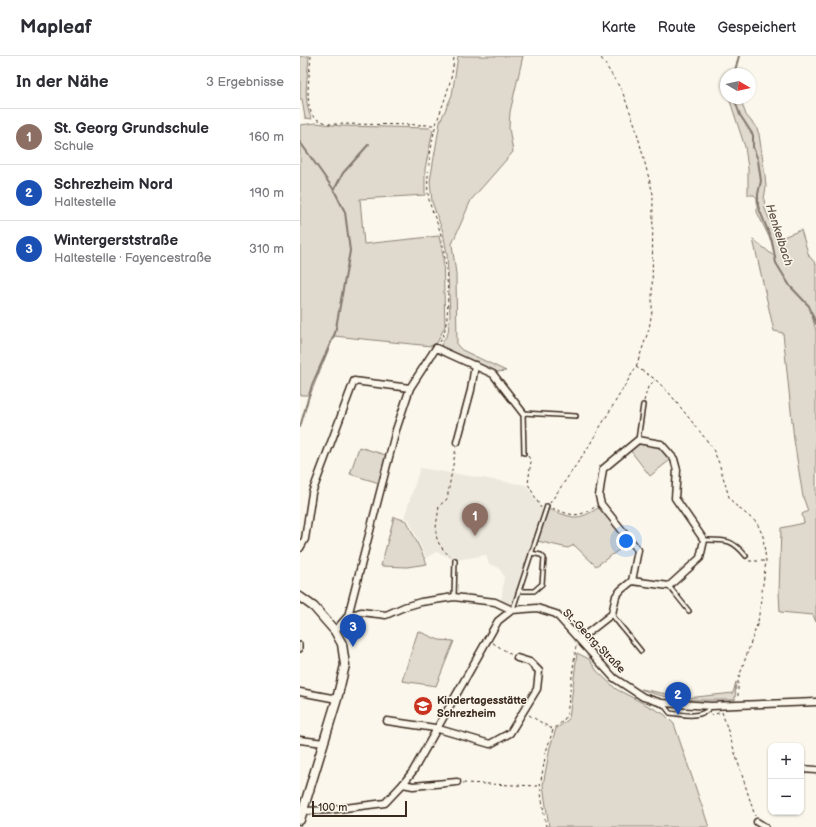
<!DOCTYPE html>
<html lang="de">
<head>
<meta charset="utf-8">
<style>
	:root { --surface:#fff; --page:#f7f7f7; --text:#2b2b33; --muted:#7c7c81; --line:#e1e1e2; --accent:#111827 }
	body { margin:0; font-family:"Balsamiq Sans",sans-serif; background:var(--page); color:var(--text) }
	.controls { position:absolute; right:12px; bottom:12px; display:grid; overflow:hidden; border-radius:8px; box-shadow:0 1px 3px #0004 }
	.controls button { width:36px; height:36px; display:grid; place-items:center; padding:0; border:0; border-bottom:1px solid var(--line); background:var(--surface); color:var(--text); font:20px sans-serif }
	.compass { position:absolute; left:420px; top:12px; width:36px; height:36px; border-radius:50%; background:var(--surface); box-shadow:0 1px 3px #0004; rotate:99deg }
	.scale { position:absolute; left:12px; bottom:10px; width:95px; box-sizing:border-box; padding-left:4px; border:2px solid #3b2a1e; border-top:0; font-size:11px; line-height:14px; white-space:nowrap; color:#3b2a1e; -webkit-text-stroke:3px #fbf7ec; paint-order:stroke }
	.you { position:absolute; left:326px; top:485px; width:14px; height:14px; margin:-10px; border:3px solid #fff; border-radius:50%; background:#1a73e8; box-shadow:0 0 0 6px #1a73e833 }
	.badge { display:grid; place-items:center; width:26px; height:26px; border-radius:50%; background:var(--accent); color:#fff; font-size:13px; font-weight:700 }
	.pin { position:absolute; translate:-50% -33px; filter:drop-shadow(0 1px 2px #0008) }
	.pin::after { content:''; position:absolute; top:21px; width:14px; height:12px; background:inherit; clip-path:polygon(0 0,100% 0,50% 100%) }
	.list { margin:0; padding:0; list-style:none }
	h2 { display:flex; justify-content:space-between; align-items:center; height:52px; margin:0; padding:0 16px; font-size:17px }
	h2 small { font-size:13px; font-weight:400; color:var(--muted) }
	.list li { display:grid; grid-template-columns:26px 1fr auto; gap:12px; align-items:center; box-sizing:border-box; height:56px; padding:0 16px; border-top:1px solid var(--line) }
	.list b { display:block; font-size:15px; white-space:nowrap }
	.list p { margin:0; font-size:13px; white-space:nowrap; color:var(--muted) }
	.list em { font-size:13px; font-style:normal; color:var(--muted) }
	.map { position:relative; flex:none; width:516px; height:771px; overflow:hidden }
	header { display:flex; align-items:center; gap:24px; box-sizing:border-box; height:56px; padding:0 20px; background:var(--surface); border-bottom:1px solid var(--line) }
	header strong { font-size:19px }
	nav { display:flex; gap:22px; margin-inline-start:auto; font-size:14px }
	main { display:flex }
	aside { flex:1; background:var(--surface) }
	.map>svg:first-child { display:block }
</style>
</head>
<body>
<header>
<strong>Mapleaf</strong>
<nav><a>Karte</a><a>Route</a><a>Gespeichert</a></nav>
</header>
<main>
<aside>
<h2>In der Nähe<small>3 Ergebnisse</small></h2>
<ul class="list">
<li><span class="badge" style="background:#8d6e63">1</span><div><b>St. Georg Grundschule</b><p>Schule</p></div><em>160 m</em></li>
<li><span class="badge" style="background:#1a4fb4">2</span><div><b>Schrezheim Nord</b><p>Haltestelle</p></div><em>190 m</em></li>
<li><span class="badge" style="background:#1a4fb4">3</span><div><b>Wintergerststraße</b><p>Haltestelle · Fayencestraße</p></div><em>310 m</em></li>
</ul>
</aside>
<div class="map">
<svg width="516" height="771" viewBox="0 0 516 771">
	<rect width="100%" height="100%" fill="#fbf7ec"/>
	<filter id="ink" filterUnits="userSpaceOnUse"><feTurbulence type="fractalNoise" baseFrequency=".025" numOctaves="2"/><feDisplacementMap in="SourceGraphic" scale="8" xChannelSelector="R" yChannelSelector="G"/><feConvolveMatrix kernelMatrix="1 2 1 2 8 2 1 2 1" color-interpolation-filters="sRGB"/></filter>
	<g filter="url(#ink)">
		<!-- built -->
		<polygon fill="#ede8dd" points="120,412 226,429 243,456 212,551 201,546 204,520 198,511 189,508 186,499 157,504 136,496 126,502 109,464 104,462"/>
		<!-- green -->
		<g fill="#dfd9ce" stroke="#8d8276">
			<path d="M0 0H9C8 19 2 45 12 63L5 62 2 43H0Z"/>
			<polygon points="158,0 223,0 210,56 209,72 213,96 171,144 152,188 156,218 157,289 162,294 206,315 195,316 147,295 141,289 148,277 150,258 147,198 143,176 132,146 130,125 140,66 152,39"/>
			<polygon points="429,42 440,42 446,59 456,71 459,78 465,119 466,131 464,143 465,153 478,183 501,174 509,200 516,208 516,268 511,256 516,275 516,566 513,559 480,556 479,536 481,472 504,467 502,458 508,455 503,441 494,384 483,277 474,275 453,183 475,201 471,185 457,156 457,142 454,139 448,139 448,112 445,91"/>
			<polygon points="16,67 41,70 130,72 133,74 125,113 125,139 60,143 64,188 139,180 143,199 145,270 137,287 131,290 34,280 10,339 0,339 0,69"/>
			<polygon points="338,386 359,390 370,404 350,420 330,394"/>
			<polygon points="59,391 86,399 79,427 50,418"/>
			<path d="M300 451 329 487 296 510 274 489 268 492 237 485 248 453C275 462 275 466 300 451Z"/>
			<polygon points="94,461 107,465 127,508 107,511 81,510"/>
			<polygon points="118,575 139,584 154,585 136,630 102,625"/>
			<polygon points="277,597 289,603 297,615 316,633 364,658 374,668 409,771 249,771 243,729 250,691 256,673 269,663"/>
			<path d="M436 626 435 644C403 644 371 646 341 633L387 642 433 637Z"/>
		</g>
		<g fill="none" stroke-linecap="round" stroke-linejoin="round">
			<!-- stream -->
			<g stroke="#85796d" stroke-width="2">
				<polyline points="434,18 439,0"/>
				<polyline points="434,42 440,59 453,79 453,91 458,104 461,125 458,138 458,150 472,185 476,207 490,230 509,250 516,268"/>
				<polyline points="0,86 34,134 45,156 50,195 35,277 12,329 0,371"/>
				<polyline points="34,134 43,117 69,88"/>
			</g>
			<!-- service casing -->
			<g stroke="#3b2a1e" stroke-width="6">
				<g id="service">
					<polyline points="338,384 343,349"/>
					<polyline points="224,397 223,357 276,360"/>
					<path d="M404 484C426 484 432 483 446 500"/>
					<polyline points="369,530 389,555"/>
					<polyline points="219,535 234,535 242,528 244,502 241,499 231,497"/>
					<polyline points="154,541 155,504"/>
					<polyline points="213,553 247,450"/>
					<polyline points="312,559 341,595"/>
					<polyline points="0,588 0,594"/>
					<path d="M363 648 370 657C383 659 403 663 411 650"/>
				</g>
			</g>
			<!-- minor casing -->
			<g stroke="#3b2a1e" stroke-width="9">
				<g id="minor">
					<polyline points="157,386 171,334 175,309"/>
					<polyline points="0,492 5,483 12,437 54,325 110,332"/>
					<polyline points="48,560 61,556 86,559 104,551 121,546 154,541 195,546 212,554"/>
					<polyline points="35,575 48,560 96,374 110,332 136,292 193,318 223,357"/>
					<polyline points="280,583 312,558 316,540 321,534 332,525 338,494 301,448 299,440 303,413 338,384 361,388 374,403 377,414 375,442 404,484 400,502 369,530 332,525"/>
					<polyline points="0,636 37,643"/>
					<polyline points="87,665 135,672 190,688 210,677 237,633 239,615 230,606 217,602"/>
					<polyline points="0,684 24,687"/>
					<polyline points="501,713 516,714"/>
					<polyline points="103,728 113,730 157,726"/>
					<polyline points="4,755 29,754 85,747 103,728 113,715 198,565 212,554 237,552 256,558 314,622 343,641 362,647 411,650 516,646"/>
					<polyline points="457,766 465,771"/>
				</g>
			</g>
			<!-- tertiary casing -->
			<g stroke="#3b2a1e" stroke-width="11">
				<polyline id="tertiary" points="0,541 14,551 35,575 42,588 45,609 37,643 0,764"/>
			</g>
			<!-- path -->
			<g stroke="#3b2a1e" stroke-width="1" stroke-dasharray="3 3" stroke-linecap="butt">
				<path d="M11 0C10 15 4 48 13 60 17 65 25 66 30 68L135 69"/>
				<path d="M140 286C154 264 146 200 140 175 136 163 129 150 128 137 126 122 132 82 136 68 144 45 153 24 154 0"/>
				<polyline points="336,311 355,323 370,338 412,391 419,407 429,441 434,448 457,467 463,480 466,505 458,566 438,624 438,643"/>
				<polyline points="344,345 348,331 355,324"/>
				<polyline points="228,400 231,405 228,428 241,452"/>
				<polyline points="250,447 287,393 336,311 349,273 352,255 353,138 335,69 322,35 300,0"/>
				<path d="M252 452C271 459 276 463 295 451"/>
				<path d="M152 502C130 483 136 476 139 450L147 443 156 392"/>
				<polyline points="449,505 465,505"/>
				<polyline points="193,587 212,599"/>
				<polyline points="422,656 455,760"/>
				<polyline points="229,659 252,673"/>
				<polyline points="410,659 419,657"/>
				<polyline points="163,727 239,730"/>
				<polyline points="246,771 240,730 246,696 253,674 264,664 267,658 276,590"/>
			</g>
			<!-- service -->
			<use href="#service" stroke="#fbf7ec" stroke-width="3"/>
			<!-- minor -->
			<use href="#minor" stroke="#fbf7ec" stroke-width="6"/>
			<!-- tertiary -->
			<use href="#tertiary" stroke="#fbf7ec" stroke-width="8"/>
		</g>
	</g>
	<!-- icons -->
	<defs>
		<g id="school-disc" transform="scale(1)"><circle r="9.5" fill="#c8321e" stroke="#fbf7ec"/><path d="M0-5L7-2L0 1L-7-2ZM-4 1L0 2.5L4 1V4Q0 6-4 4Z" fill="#fff"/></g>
	</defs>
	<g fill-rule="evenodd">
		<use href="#school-disc" x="123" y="650"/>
	</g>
	<g text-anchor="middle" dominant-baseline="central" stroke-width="3" stroke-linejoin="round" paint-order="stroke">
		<!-- street labels -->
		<g font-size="11" fill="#3b2a1e" stroke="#fbf7ec">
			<text transform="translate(294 585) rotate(46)">St.-Georg-Straße</text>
		</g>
		<!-- poi labels -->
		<g font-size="11" font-weight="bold" fill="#3b2a1e" stroke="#fbf7ec" text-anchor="start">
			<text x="137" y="644">Kindertagesstätte<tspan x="137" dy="13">Schrezheim</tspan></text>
		</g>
		<!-- water labels -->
		<g font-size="12" font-style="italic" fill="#605246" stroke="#fbf7ec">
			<text transform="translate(479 179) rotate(72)">Henkelbach</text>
		</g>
	</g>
</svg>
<div class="controls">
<button>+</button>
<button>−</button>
</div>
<svg class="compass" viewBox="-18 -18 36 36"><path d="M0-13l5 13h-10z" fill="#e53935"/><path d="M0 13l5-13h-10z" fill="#7c7c81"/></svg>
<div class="scale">100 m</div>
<div class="you"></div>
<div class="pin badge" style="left:175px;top:480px;background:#8d6e63">1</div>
<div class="pin badge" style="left:378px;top:659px;background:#1a4fb4">2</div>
<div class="pin badge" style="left:53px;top:591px;background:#1a4fb4">3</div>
</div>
</main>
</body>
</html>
